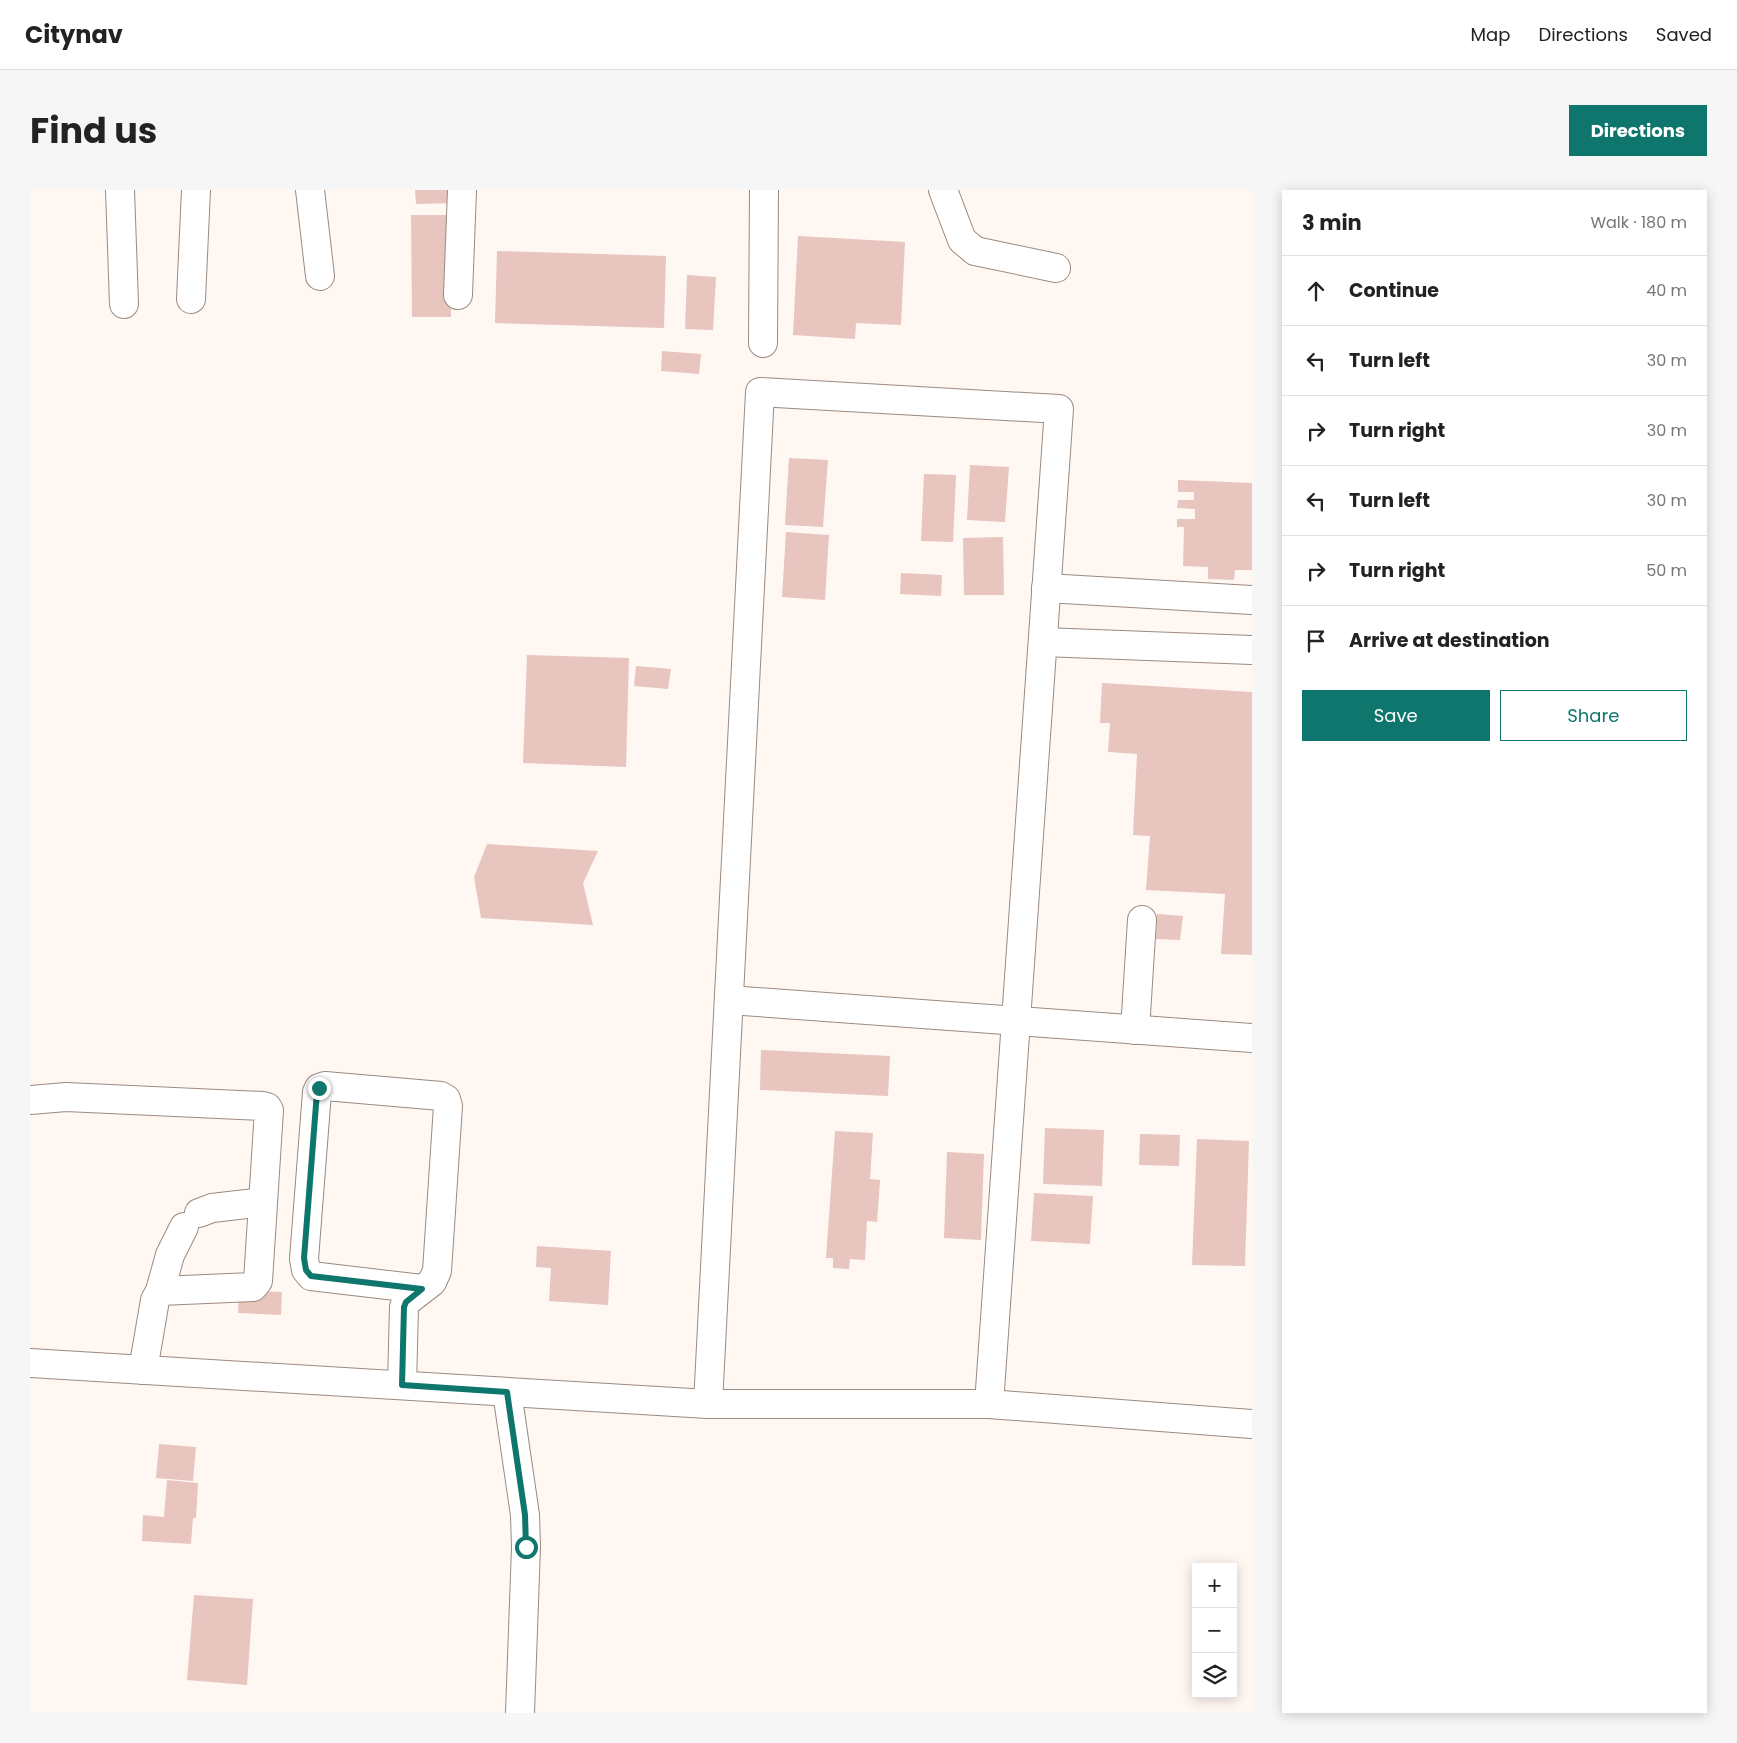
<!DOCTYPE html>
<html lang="en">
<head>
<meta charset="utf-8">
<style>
	:root { --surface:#fff; --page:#f6f6f6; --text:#222; --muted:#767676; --line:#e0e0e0; --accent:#0f766e }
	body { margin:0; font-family:Poppins,sans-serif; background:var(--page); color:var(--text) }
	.controls { position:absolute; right:15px; bottom:15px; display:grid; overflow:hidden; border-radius:0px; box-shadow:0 2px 12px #0003 }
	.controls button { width:45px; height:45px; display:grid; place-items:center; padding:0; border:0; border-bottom:1px solid var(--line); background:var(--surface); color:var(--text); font:25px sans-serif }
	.stop { position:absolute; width:15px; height:15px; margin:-11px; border:4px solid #0f766e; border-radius:50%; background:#fff }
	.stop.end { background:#0f766e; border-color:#fff; box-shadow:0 1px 5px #0008 }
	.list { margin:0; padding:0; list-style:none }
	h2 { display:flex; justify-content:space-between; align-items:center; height:65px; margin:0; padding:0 20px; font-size:21px }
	h2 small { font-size:16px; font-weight:400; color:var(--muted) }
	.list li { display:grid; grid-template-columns:32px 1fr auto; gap:15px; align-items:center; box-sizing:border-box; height:70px; padding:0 20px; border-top:1px solid var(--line) }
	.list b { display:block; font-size:19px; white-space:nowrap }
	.list em { font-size:16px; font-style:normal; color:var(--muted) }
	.actions { display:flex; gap:10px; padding:15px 20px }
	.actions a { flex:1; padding:11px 0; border:1px solid var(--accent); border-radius:0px; text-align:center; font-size:18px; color:var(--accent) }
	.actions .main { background:var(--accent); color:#fff }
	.icon { flex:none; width:28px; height:28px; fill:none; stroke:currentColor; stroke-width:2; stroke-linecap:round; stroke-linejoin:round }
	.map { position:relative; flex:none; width:1222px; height:1523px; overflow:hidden; border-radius:0px }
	header { display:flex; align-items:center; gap:30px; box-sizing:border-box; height:70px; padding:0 25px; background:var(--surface); border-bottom:1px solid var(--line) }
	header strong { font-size:24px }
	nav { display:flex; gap:28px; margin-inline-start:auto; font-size:18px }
	.intro { display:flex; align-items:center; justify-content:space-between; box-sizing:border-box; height:120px; padding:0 30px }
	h1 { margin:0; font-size:35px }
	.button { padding:12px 22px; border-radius:0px; background:var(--accent); color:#fff; font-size:18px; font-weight:700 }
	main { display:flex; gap:30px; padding:0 30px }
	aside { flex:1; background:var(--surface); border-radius:0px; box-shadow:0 2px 12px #0003 }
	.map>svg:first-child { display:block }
</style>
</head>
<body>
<header>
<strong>Citynav</strong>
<nav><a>Map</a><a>Directions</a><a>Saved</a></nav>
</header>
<div class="intro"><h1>Find us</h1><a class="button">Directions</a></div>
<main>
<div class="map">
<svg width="1222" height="1523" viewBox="0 0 1222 1523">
	<rect width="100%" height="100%" fill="#fff7f2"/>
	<!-- building -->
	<g fill="#e8c5bf">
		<polygon points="385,0 424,0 425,13 386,14"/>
		<polygon points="381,25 420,25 421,127 382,127"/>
		<polygon points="768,46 875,52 871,135 826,133 825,149 763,145"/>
		<polygon points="467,61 636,66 634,138 465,133"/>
		<polygon points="657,85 686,87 683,140 655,139"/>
		<polygon points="632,161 671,164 669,184 631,181"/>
		<polygon points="759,268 798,270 793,337 755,335"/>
		<polygon points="940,275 979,277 975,332 937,330"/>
		<polygon points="894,284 926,285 923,352 891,351"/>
		<polygon points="1148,290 1222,293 1222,380 1205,380 1204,390 1178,389 1178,377 1153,376 1154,337 1147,337 1147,329 1165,329 1165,319 1147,318 1148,310 1164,310 1164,302 1148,302"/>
		<polygon points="756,342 799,345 795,410 752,407"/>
		<polygon points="973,347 974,405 934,405 933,348"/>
		<polygon points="871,383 912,385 911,406 870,404"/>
		<polygon points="497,465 599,468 596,577 493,573"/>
		<polygon points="606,476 641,479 638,499 604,496"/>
		<polygon points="1072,493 1222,502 1222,765 1191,764 1195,704 1116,700 1120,646 1103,645 1107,564 1078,562 1080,533 1070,533"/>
		<polygon points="457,654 568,661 553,693 563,735 451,728 444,687"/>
		<polygon points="1127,724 1153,726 1150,750 1126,749"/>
		<polygon points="731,860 860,866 858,906 730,900"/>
		<polygon points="1015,938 1074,940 1072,996 1013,994"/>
		<polygon points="805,941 843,943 840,989 850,990 847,1032 837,1031 835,1070 820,1069 819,1079 803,1078 803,1068 796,1068"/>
		<polygon points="1110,944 1150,945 1149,976 1109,975"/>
		<polygon points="1167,949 1219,951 1215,1076 1162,1075"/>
		<polygon points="917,962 954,964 951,1050 914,1048"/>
		<polygon points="1004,1003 1063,1006 1060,1054 1001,1051"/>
		<polygon points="507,1056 581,1061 578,1115 519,1111 521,1078 506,1077"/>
		<polygon points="209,1100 252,1102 251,1125 208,1123"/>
		<polygon points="129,1254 166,1257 163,1291 126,1288"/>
		<polygon points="137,1290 168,1293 166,1328 163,1328 161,1354 112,1351 113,1325 134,1327"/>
		<polygon points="164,1405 223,1409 217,1495 157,1490"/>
	</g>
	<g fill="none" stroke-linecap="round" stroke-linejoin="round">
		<!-- minor casing -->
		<g stroke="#9b8a7e" stroke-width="30">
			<g id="minor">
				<polyline points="90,0 94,114"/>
				<polyline points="280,0 290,86"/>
				<polyline points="913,0 932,50 945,61 1026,78"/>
				<polyline points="428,105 432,0"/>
				<polyline points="161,109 166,0"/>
				<polyline points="733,153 734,0"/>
				<polyline points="1016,398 1222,410"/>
				<polyline points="1013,452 1222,460"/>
				<polyline points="699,810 1222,848"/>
				<polyline points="1105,840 1112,730"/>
				<polyline points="0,910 36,907 233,916 237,917 239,920 228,1091 223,1097 130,1101 125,1110 113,1180"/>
				<polyline points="169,1023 182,1018 233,1012"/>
				<polyline points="130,1101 140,1065 154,1037"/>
				<polyline points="0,1173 678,1214 959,1214 1222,1234"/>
				<polyline points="372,1195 374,1117 376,1112 402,1092 407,1081 418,916 416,909 411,906 295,896 289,898 287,902 274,1069 276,1080 281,1086 392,1099"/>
				<polyline points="477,1202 495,1325 496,1357 490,1523"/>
				<polyline points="678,1214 730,202 1029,219 959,1214"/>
			</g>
		</g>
		<!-- minor -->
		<use href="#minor" stroke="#fff" stroke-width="28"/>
	</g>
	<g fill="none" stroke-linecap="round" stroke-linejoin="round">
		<!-- route -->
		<polyline stroke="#0f766e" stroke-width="6" points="289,898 287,902 274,1068 276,1080 281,1086 392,1099 376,1112 374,1117 372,1195 477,1202 495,1325 496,1357"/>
	</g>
</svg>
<div class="controls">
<button>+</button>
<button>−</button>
<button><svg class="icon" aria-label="layers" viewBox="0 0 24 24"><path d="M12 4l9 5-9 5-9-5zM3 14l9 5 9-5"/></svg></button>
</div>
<div class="stop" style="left:496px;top:1357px"></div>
<div class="stop end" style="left:289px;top:898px"></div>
</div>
<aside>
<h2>3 min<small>Walk · 180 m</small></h2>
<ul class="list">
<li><svg class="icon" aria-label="ahead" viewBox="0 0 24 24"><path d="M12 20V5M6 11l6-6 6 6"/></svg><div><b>Continue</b></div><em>40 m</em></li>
<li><svg class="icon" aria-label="left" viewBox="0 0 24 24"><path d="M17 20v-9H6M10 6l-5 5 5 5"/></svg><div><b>Turn left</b></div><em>30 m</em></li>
<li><svg class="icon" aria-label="right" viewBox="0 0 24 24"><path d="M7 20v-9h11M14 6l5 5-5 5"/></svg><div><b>Turn right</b></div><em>30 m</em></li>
<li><svg class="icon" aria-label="left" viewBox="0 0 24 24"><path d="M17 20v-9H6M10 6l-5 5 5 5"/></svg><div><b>Turn left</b></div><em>30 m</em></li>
<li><svg class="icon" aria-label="right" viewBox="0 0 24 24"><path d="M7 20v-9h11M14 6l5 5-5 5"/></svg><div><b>Turn right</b></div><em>50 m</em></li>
<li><svg class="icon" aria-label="arrive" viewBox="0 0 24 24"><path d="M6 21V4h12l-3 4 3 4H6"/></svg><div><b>Arrive at destination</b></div></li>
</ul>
<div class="actions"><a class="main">Save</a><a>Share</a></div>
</aside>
</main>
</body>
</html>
